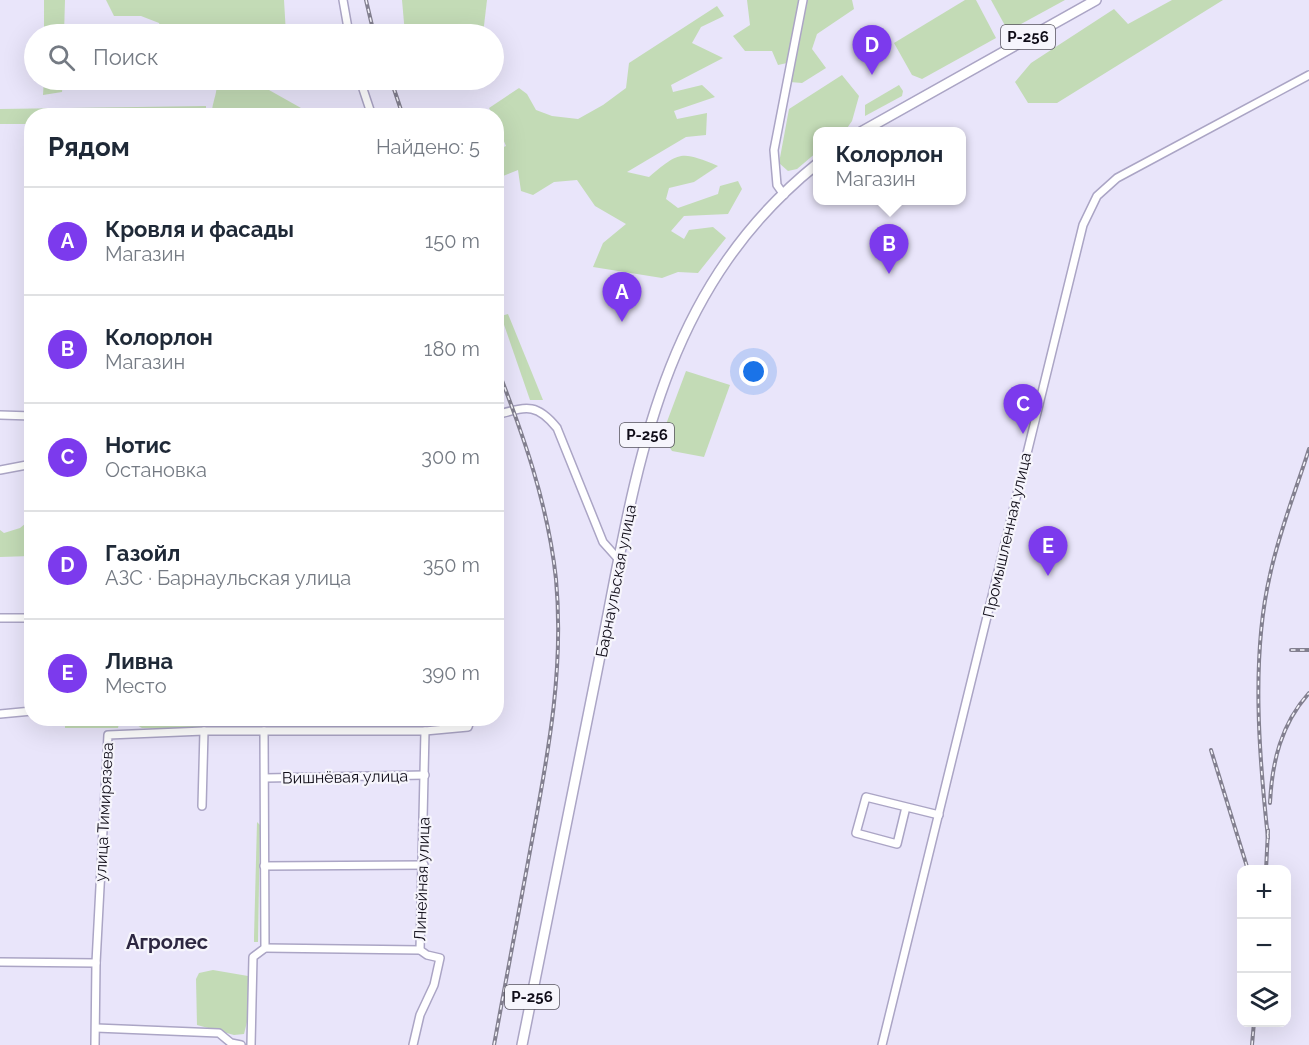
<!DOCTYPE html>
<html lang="ru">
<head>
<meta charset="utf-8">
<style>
	:root { --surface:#fff; --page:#f6f6f7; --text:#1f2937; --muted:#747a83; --line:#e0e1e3; --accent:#7c3aed }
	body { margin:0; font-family:Raleway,sans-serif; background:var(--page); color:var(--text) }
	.controls { position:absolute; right:18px; bottom:18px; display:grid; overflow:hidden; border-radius:12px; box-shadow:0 6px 24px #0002 }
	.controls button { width:54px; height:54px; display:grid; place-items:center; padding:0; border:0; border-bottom:2px solid var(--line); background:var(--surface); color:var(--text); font:30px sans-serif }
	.you { position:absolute; left:754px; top:372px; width:21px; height:21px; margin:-15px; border:4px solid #fff; border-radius:50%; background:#1a73e8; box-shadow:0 0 0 9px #1a73e833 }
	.badge { display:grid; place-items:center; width:39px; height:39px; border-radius:50%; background:var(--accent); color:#fff; font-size:20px; font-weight:700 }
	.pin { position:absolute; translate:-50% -50px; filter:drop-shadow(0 2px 3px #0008) }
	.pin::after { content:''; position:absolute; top:32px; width:21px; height:18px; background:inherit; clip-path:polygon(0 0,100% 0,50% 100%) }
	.popup { position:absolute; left:813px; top:127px; width:153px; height:78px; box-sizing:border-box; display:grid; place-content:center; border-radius:12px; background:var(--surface); filter:drop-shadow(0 2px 4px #0005); font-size:20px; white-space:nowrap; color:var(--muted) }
	.popup b { font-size:22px; color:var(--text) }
	.popup::after { content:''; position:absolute; left:50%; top:100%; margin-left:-12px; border:12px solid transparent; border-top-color:var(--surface) }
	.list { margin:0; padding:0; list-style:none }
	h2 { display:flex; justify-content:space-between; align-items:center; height:78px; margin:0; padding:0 24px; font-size:26px }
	h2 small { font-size:20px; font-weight:400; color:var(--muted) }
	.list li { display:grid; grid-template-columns:39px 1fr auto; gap:18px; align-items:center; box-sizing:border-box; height:108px; padding:0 24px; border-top:2px solid var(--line) }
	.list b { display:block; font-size:22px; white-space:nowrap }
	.list p { margin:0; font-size:20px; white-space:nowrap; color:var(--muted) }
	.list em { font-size:20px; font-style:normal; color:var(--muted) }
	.icon { flex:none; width:33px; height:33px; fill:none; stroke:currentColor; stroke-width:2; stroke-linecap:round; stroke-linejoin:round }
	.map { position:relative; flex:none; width:1309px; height:1045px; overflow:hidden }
	.search { position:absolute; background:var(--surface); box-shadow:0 6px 24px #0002; left:24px; top:24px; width:480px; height:66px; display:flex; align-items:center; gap:15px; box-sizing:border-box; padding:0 21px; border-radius:33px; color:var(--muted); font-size:22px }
	.panel { position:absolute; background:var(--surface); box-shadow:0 6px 24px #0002; left:24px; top:108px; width:480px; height:618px; border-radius:24px }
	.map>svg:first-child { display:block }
</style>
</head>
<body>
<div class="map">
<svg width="1309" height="1045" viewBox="0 0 1309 1045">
	<rect width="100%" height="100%" fill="#e9e5fa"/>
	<!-- green -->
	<g fill="#c3dbb6">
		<polygon points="44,0 65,0 64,34 44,34"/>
		<polygon points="106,0 284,0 286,34 163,34 159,23 141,16 114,16"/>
		<polygon points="402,0 487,0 483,34 405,34"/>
		<polygon points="747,0 800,0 787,63 778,65 772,51 745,51 733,36 750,25"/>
		<polygon points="806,0 852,0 854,9 817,34 812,49 826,68 802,83 790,82"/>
		<polygon points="965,0 976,0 996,38 922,79 912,75 894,43"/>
		<polygon points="991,0 1065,0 1008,31"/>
		<polygon points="1172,0 1223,0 1057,103 1028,103 1015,82 1031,63 1114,9 1128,24"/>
		<path d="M717 6 724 16 701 27 692 43 723 58 671 85 673 92 702 85 715 97 674 111 677 119 707 113 706 135 686 137 627 172 649 177C680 151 681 151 718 166L694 182 669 188 666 199 678 208 718 194 720 186 738 181 742 189 728 214 684 216 671 231 684 239 689 230 713 227 726 238 698 273 678 272 662 278 593 267 603 243 626 224 595 206 577 180 554 182 533 195 521 191 518 170 498 178 497 150 506 146 497 125 496 116 493 115 489 108 519 88 527 94 536 110 552 116 578 119 603 105 626 88 629 63Z"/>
		<polygon points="842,75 859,96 852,121 845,131 817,132 817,152 797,169 788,171 779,163 789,109"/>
		<polygon points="44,80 63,80 62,92 43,95"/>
		<path d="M216 80H278L269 90 301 108 302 115H212C211 103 219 92 216 80Z"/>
		<polygon points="899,85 903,91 902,96 865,116 865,105"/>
		<polygon points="206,106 206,115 32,116 31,124 0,124 0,109"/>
		<polygon points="508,314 543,400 530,400 501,316"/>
		<polygon points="686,371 730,385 704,457 672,451 662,435"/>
		<polygon points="31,519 31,556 0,557 0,530 4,533 20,528"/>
		<polygon points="136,718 242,718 244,729 142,728 133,723"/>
		<polygon points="65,719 65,718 120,719 118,728 65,728"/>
		<polygon points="270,719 375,718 382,719 380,727 270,727"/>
		<polygon points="257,822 260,825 258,942 254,942 254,937"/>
		<polygon points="213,970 248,976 248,1018 244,1034 234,1035 197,1025 196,979 199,973"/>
	</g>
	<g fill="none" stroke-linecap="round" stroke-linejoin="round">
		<!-- minor casing -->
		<g stroke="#aba5c5" stroke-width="10">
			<g id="minor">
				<polyline points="343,0 349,34"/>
				<polyline points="360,80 372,116"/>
				<polyline points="784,195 777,185 774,150 803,0"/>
				<polyline points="0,415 32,416"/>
				<path d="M496 415C526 407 536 402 557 428L603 542 620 561"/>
				<polyline points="0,470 32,464"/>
				<polyline points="0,618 32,618"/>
				<polyline points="0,714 32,711"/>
				<polyline points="265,778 425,775"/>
				<polyline points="202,806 204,731"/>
				<polyline points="906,807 897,844 856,833 866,797 939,815"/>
				<polyline points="264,866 424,865"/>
				<polyline points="265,948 420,950"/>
				<polyline points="0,962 96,963"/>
				<polyline points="96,1028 219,1033 231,1043 241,1045"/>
				<polyline points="95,1045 96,963 108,735 204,731 425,731 468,727 471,718"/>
				<polyline points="251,1045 253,957 265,948 264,731"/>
				<polyline points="413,1045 420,1015 434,985 440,958 427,955 420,950 425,731"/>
				<polyline points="882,1045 1083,225 1097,196 1117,178 1309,75"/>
			</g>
		</g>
		<!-- highway casing -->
		<g stroke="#aba5c5" stroke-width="12">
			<g id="highway">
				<polyline points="861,132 1096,0"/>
				<path d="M522 1045C547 922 571 799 596 676 635 484 652 297 817 164"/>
			</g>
		</g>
		<!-- minor -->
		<use href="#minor" stroke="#fff" stroke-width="7"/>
		<!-- highway -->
		<use href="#highway" stroke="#fff" stroke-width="9"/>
		<!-- rail casing -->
		<g stroke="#838090" stroke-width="4">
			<g id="rail">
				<polyline points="366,0 374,34"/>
				<polyline points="391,80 403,116"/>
				<polyline points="1291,650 1309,650"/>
				<polyline points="1211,750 1248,870"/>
				<path d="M1270 803C1272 762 1281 724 1309 693"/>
				<path d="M1268 838C1259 756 1251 656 1270 575 1279 532 1296 490 1309 449"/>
				<polyline points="1266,870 1268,830"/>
				<path d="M494 1045C507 975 520 905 533 835 549 749 564 667 556 579 548 504 523 434 496 365"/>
				<polyline points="1252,1045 1254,1022"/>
			</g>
		</g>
		<!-- rail -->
		<use href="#rail" stroke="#f6f5fc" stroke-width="1.5" stroke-dasharray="4.5" stroke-linecap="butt"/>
	</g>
	<g text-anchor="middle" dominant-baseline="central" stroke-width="4.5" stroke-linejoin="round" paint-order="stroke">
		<!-- shield labels -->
		<g fill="#f6f5fc" stroke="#55535c" stroke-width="1.5">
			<rect x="1001" y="25" width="54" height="24" rx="4.5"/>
			<rect x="620" y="423" width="54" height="24" rx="4.5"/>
			<rect x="505" y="985" width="54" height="24" rx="4.5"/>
		</g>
		<g font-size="15" font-weight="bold" fill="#100d18">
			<text x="1028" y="37">Р-256</text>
			<text x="647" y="435">Р-256</text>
			<text x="532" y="997">Р-256</text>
		</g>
		<!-- street labels -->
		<g font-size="16" fill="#100d18" stroke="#f6f5fc">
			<text transform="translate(1007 535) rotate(-77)">Промышленная улица</text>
			<text transform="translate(616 581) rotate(-79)">Барнаульская улица</text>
			<text transform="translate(345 777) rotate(-1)">Вишнёвая улица</text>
			<text transform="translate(104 812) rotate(-87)">улица Тимирязева</text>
			<text transform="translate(422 879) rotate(-88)">Линейная улица</text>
		</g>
		<!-- quarter labels -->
		<g font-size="20" font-weight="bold" fill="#2d2741" stroke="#f6f5fc">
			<text x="167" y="942">Агролес</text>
		</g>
	</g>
</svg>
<div class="controls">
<button>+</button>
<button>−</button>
<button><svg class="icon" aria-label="layers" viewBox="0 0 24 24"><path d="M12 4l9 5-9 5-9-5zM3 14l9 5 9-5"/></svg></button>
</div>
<div class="you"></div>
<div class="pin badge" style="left:622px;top:322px">A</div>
<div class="pin badge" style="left:889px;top:274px">B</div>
<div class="popup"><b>Колорлон</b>Магазин</div>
<div class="pin badge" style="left:1023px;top:434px">C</div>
<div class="pin badge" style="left:872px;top:75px">D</div>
<div class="pin badge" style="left:1048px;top:576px">E</div>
<div class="search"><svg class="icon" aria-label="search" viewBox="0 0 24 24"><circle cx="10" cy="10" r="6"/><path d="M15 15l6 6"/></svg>Поиск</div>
<section class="panel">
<h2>Рядом<small>Найдено: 5</small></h2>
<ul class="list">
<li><span class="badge">A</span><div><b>Кровля и фасады</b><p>Магазин</p></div><em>150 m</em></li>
<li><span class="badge">B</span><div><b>Колорлон</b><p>Магазин</p></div><em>180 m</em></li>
<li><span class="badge">C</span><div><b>Нотис</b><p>Остановка</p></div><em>300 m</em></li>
<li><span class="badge">D</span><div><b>Газойл</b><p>АЗС · Барнаульская улица</p></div><em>350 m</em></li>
<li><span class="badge">E</span><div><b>Ливна</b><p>Место</p></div><em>390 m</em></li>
</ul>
</section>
</div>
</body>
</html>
